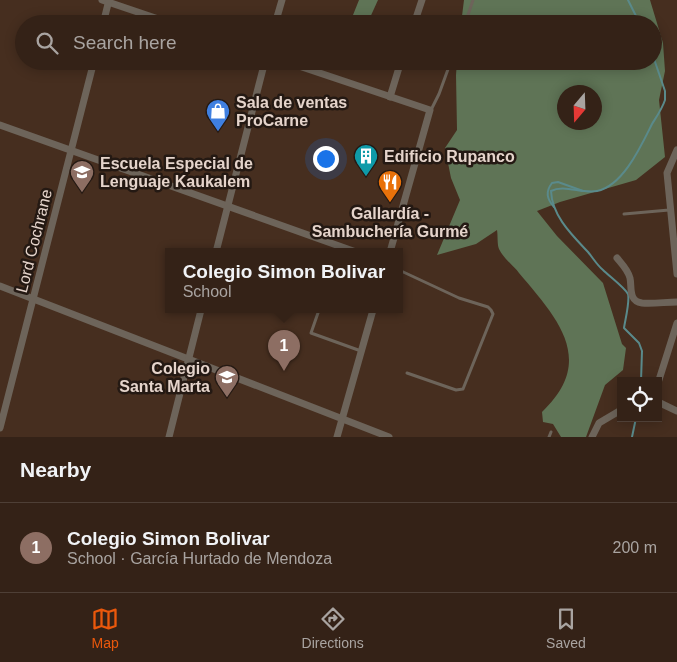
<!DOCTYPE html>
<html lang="en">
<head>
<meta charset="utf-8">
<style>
	:root { --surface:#342217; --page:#3f2f24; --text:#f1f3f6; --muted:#a9a4a1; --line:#4e3f36; --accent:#ea580c }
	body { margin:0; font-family:Arial,sans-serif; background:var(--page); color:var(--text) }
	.controls { position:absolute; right:15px; bottom:15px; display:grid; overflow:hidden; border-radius:0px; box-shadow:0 2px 12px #0003 }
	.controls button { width:45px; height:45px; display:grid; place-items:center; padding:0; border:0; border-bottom:1px solid var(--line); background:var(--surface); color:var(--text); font:25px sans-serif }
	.compass { position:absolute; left:557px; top:85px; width:45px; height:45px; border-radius:50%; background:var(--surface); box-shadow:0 2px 12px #0003; rotate:199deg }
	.you { position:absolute; left:325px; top:158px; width:18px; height:18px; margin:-12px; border:4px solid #fff; border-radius:50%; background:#1a73e8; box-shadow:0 0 0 8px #1a73e833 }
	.badge { display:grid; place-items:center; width:32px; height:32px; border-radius:50%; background:var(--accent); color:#fff; font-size:16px; font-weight:700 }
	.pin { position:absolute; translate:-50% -41px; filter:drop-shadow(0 1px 2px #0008) }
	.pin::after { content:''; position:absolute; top:26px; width:18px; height:15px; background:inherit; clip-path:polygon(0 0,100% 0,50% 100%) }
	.popup { position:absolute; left:165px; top:248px; width:238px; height:65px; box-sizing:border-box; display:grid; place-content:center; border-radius:0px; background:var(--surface); filter:drop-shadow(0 1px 4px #0005); font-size:16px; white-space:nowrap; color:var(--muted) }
	.popup b { font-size:19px; color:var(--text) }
	.popup::after { content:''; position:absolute; left:50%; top:100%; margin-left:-10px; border:10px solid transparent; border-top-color:var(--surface) }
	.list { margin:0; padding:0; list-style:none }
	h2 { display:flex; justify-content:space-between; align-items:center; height:65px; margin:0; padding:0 20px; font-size:21px }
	h2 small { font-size:16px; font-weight:400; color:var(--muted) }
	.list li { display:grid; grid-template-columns:32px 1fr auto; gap:15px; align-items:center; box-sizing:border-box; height:90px; padding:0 20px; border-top:1px solid var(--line) }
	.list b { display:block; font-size:19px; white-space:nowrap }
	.list p { margin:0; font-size:16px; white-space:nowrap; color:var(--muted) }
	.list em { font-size:16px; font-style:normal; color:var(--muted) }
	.icon { flex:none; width:28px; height:28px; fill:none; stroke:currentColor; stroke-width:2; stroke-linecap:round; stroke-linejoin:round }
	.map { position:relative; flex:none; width:677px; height:437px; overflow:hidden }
	.search { position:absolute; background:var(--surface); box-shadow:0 2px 12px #0003; left:15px; right:15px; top:15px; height:55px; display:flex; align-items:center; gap:12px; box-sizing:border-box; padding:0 18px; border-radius:28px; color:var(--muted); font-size:19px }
	.sheet { height:155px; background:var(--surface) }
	nav { display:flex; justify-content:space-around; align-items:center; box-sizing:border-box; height:70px; border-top:1px solid var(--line); background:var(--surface); font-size:14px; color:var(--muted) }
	nav a { display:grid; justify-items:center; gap:2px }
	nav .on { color:var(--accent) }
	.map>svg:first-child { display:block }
</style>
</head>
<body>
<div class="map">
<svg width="677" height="437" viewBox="0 0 677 437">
	<rect width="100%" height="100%" fill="#462e1f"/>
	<!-- forest -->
	<g fill="#5f7456" fill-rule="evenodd">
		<polygon points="359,0 378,0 368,22 353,15"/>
		<path d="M464 0H650L663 43 665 71 659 100 665 157 636 180 560 202 537 211 557 236 603 283 622 344 626 348 623 370 605 385 586 437H561L553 424 543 422 542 412C597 360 557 318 519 273 514 266 503 258 499 249 497 244 498 236 497 230L476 244 437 255 460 200 451 178 445 148 457 130 456 75 457 61H653V24H461ZM564 92H594V122H564Z"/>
	</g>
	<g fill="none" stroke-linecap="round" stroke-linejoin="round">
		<!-- stream -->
		<g stroke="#5a8a8b" stroke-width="2">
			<polyline points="628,0 640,24"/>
			<path d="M554 207C547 199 545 192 552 183L558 182 583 191"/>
			<path d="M641 381 642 351 639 343 624 328C625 321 630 301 628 294 624 287 609 276 603 270 597 265 593 258 588 252 572 235 552 216 551 191 564 184 582 194 597 191 623 186 641 146 652 124 657 116 662 109 665 100V91L653 56"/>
			<polyline points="632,437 636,418"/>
		</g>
		<!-- service -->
		<g stroke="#6d645a" stroke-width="3">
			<polyline points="465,24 473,0"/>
			<polyline points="431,110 439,94 451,61"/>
			<polyline points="624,214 669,210"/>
			<polyline points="399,270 459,298 488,307 491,310 493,314 463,389 456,390 407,373"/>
			<polyline points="319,310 311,333 361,351"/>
			<polyline points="549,437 551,432"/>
		</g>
		<!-- minor -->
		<g stroke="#6d645a" stroke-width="7">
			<polyline points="102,0 173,24"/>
			<polyline points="103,24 109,0"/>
			<polyline points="275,24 282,0"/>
			<polyline points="414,24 422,0"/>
			<polyline points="284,61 430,110 390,252"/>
			<polyline points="390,97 401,61"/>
			<polyline points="0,125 356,252"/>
			<polyline points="677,150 667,173 677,274"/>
			<polyline points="216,252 265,61"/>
			<path d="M617 258C622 264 628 270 630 278 632 287 628 301 642 303 653 304 666 302 677 302"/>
			<polyline points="0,286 389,437"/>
			<polyline points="658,383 677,323"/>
			<polyline points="658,402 677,411"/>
			<polyline points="0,428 94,61"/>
			<polyline points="169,437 201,310"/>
			<polyline points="337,437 373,310"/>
			<polyline points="592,437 599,423 621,410"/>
		</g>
	</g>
	<!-- icons -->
	<defs>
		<g id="shop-pin" transform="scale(1.25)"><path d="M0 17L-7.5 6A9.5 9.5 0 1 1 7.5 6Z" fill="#3f7fe0" stroke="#241913"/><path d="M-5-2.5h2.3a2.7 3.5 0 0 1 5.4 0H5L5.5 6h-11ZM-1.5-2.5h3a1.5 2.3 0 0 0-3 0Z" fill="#fff"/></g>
		<g id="building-pin" transform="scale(1.25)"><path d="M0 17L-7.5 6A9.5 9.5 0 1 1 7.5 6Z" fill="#0f9aa8" stroke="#241913"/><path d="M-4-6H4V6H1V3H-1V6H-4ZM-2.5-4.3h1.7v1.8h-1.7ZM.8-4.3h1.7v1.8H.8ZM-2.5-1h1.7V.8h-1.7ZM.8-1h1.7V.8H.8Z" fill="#fff"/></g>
		<g id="school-pin" transform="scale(1.25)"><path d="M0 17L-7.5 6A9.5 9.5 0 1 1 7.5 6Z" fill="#8d6e63" stroke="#241913"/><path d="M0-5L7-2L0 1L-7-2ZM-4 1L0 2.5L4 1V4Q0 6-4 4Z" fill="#fff"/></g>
		<g id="restaurant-pin" transform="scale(1.25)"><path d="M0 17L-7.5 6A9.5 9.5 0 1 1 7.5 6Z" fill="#e8710a" stroke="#241913"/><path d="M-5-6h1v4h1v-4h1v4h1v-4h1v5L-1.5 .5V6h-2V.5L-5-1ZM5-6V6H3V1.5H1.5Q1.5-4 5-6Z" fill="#fff"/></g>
	</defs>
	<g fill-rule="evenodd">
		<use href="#shop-pin" x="218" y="111"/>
		<use href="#building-pin" x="366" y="156"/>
		<use href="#school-pin" x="82" y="172"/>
		<use href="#restaurant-pin" x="390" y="182"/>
		<use href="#school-pin" x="227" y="377"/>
	</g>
	<g text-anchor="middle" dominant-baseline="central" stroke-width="5" stroke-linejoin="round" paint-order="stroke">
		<!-- poi labels -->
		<g font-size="16" font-weight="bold" fill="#e5d4cb" stroke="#241913" text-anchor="start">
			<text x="236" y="102">Sala de ventas<tspan x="236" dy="18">ProCarne</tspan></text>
			<text x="384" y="156">Edificio Rupanco</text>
			<text x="100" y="163">Escuela Especial de<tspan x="100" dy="18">Lenguaje Kaukalem</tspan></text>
			<text x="390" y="213" text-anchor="middle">Gallardía -<tspan x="390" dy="18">Sambuchería Gurmé</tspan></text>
			<text x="210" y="368" text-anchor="end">Colegio<tspan x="210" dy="18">Santa Marta</tspan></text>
		</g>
		<!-- street labels -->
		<g font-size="16" fill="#e5d4cb" stroke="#241913">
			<text transform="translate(34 241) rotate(-76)">Lord Cochrane</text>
		</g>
	</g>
</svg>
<div class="controls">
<button><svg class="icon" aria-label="locate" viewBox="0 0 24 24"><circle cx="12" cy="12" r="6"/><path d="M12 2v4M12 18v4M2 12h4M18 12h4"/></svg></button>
</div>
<svg class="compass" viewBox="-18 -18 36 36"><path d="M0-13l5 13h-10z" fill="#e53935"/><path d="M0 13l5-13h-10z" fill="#a9a4a1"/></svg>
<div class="you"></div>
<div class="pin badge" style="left:284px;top:371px;background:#8d6e63">1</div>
<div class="popup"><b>Colegio Simon Bolivar</b>School</div>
<div class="search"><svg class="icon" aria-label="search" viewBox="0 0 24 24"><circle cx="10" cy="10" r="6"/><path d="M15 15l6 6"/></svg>Search here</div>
</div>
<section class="sheet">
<h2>Nearby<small></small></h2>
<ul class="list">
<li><span class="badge" style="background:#8d6e63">1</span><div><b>Colegio Simon Bolivar</b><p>School · García Hurtado de Mendoza</p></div><em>200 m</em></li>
</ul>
</section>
<nav>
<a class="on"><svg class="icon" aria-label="map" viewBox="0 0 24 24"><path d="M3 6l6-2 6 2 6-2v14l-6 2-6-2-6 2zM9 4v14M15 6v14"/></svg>Map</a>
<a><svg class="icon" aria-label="directions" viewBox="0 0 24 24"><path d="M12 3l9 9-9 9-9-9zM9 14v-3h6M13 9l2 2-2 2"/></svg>Directions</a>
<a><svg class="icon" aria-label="saved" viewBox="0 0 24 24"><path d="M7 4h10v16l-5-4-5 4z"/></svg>Saved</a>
</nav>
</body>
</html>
